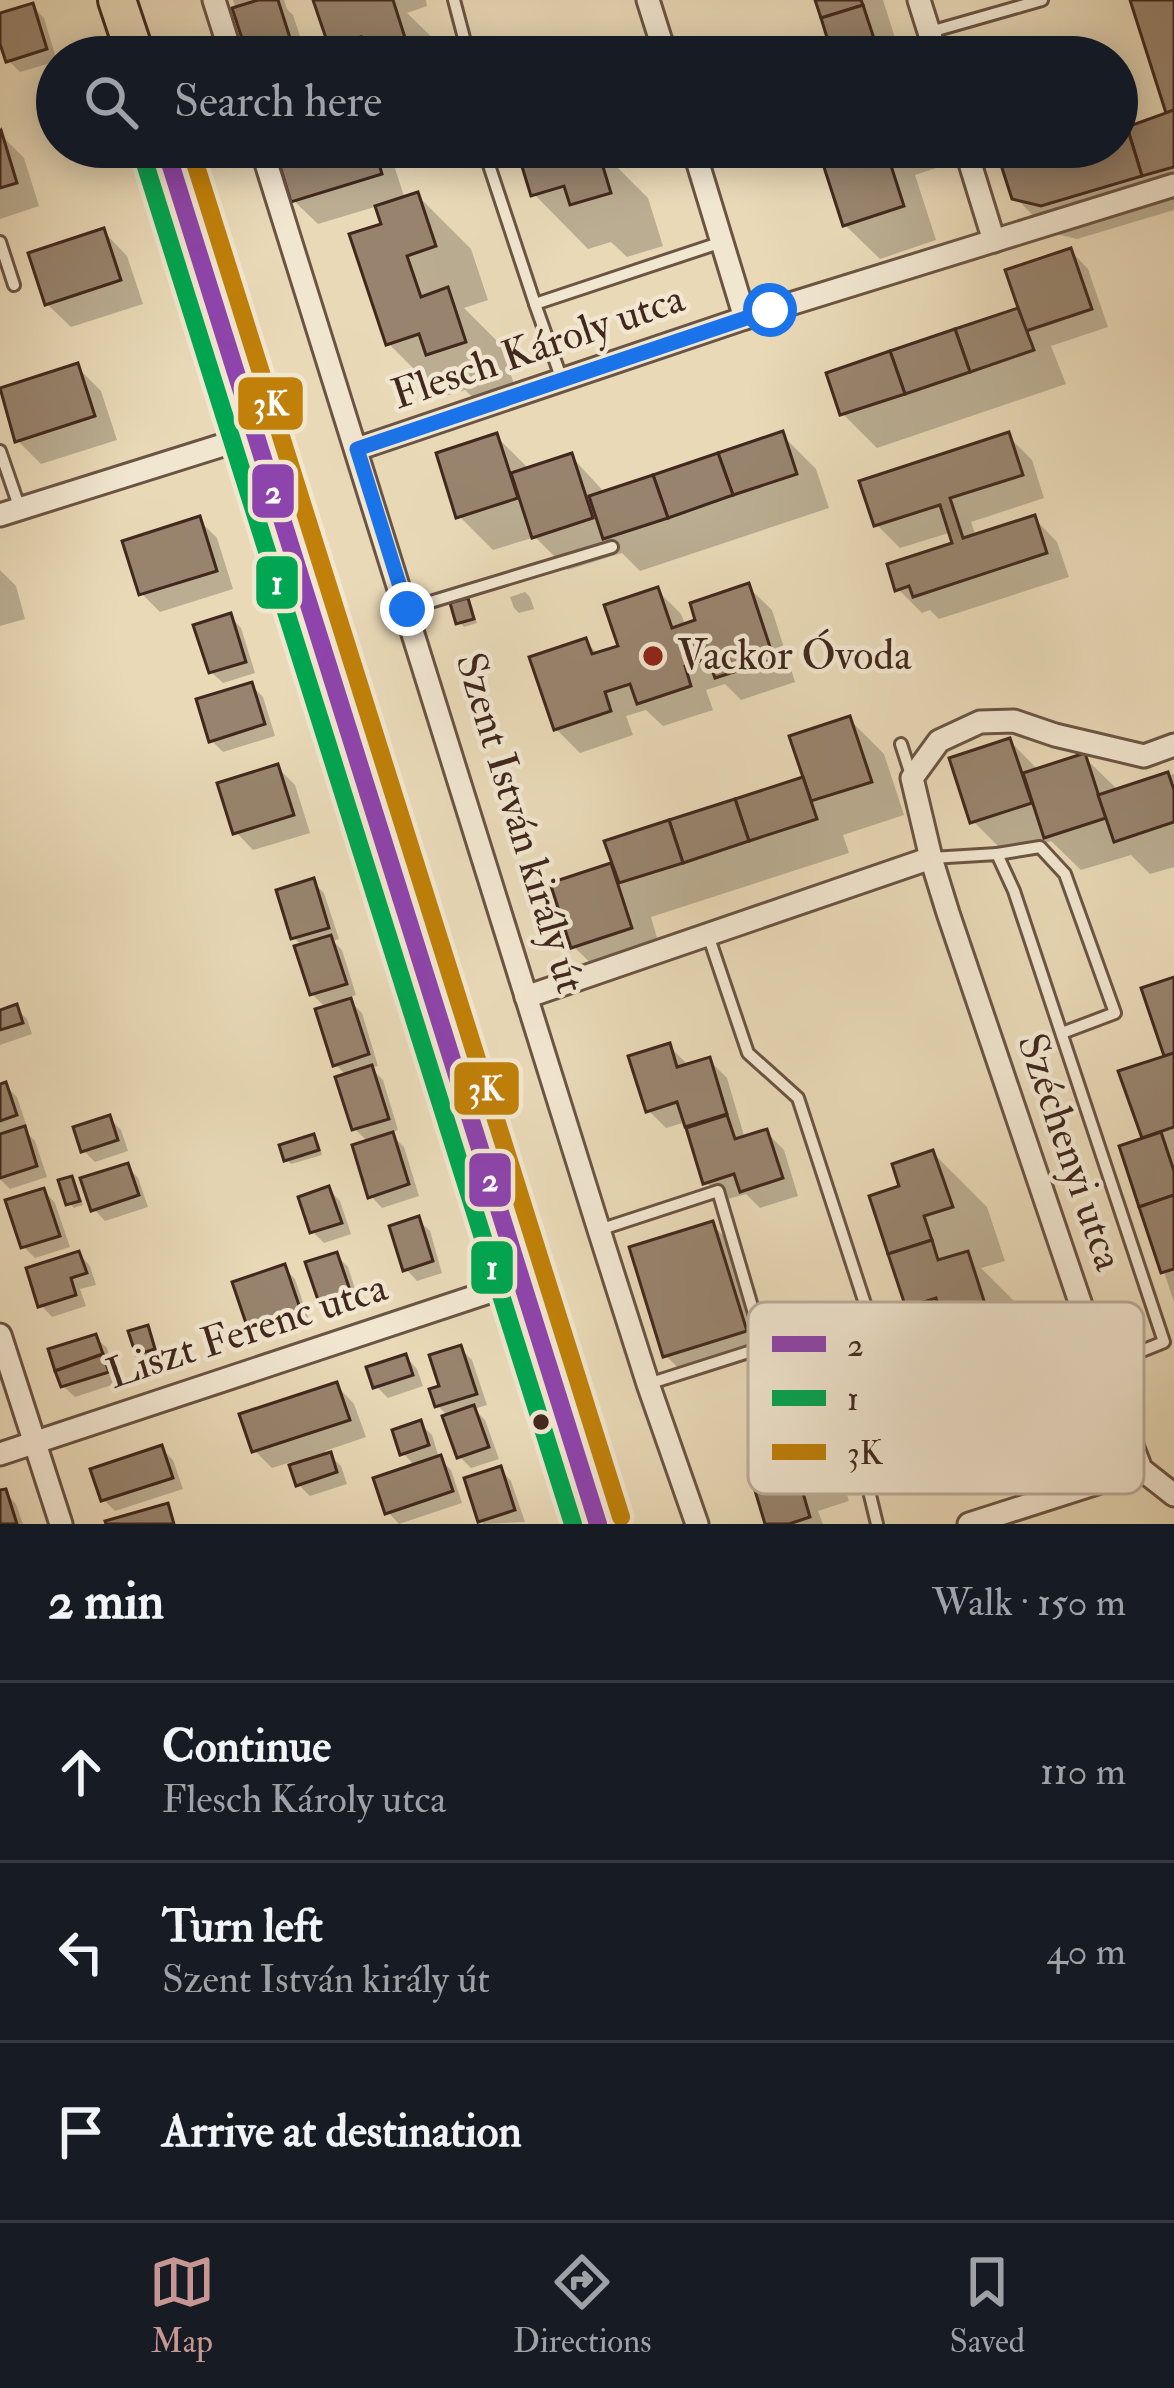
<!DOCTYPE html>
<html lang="en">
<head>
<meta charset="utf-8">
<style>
	:root { --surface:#171b24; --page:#20242c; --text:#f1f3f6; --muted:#9ea1a6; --line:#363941; --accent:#c59692 }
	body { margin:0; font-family:"IM FELL Double Pica",serif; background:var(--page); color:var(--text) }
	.stop { position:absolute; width:36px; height:36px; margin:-27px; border:9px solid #1a73e8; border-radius:50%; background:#fff }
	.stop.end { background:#1a73e8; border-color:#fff; box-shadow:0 3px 12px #0008 }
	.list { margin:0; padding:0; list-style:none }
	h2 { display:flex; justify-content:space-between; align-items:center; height:156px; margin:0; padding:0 48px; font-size:51px }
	h2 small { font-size:39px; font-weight:400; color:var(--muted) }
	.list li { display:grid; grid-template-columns:78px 1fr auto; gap:36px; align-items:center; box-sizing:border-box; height:180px; padding:0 48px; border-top:3px solid var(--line) }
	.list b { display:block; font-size:45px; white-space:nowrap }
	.list p { margin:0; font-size:39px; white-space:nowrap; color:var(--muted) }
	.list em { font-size:39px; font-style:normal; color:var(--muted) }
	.icon { flex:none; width:66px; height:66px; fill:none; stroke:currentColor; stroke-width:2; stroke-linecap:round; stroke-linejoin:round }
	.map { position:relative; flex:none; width:1174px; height:1524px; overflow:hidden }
	.search { position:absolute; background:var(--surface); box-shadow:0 6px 30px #0003; left:36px; right:36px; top:36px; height:132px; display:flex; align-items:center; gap:30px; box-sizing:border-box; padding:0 42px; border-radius:66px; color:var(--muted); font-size:45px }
	.sheet { height:696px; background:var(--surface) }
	nav { display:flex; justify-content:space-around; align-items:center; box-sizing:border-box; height:168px; border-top:3px solid var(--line); background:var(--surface); font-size:33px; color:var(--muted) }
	nav a { display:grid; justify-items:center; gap:6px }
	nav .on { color:var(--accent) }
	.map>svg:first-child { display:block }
</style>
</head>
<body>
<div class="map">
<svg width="1174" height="1524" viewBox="0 0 1174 1524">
	<rect width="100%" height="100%" fill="#e9d9b7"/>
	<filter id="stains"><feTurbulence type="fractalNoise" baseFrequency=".00167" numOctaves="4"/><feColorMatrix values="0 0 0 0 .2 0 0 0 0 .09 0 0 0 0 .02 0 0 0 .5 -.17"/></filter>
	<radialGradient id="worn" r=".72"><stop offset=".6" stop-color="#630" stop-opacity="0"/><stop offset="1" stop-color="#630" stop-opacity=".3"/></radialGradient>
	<!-- shadow -->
	<g fill="#0003">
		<polygon points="233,0 284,0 287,9 293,15 307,57 251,57"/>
		<polygon points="316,0 426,0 427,6 407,13 444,49 446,57 342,57 331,46"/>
		<polygon points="818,0 883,0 901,57 836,57"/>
		<polygon points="1131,0 1174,0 1174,210 1077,239 1049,232 1015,197 1069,147 1117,147 1117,132 1170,115"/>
		<polygon points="32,6 44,18 57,61 20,72 8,60 0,34 0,16"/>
		<polygon points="0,134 24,158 39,206 0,219"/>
		<polygon points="277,147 388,147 405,199 417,195 471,249 488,300 464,308 501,345 518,396 483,407 465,390 442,397 388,343 385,225 378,206 318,224 294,201"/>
		<polygon points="519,147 633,147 635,152 610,160 648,198 663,246 627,257 611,242 588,249 534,194"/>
		<polygon points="865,147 929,147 936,168 915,175 936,240 880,259 845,225"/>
		<polygon points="104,232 127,256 143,304 71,327 47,304"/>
		<polygon points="1071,251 1088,269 1108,327 1051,346 1066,384 877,448 843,414 1022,310"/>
		<polygon points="77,367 101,391 117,440 41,464 17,440"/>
		<polygon points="782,435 816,469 829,508 640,571 622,553 568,570 535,537 493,550 459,516 496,436 530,470 571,456 606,494"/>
		<polygon points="1008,436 1032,460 1044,498 971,522 976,537 1034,518 1057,542 1069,577 939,619 930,610 922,613 898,589 956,544 952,532 900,548 876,524"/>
		<polygon points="199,520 217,538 233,589 160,612 142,594"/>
		<polygon points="0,570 16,586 25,619 0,626"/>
		<polygon points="748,587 772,610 795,682 741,700 725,684 706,690 713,710 663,726 646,710 626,716 633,735 580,753 556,729 586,642 599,655 621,648 658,591 681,614 686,627"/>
		<polygon points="525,592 530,597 534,609 519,613 514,608 510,597"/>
		<polygon points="467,601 472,606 477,623 464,627 459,622"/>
		<polygon points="230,616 241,628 255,673 223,683 211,672"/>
		<polygon points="251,685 263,697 275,736 223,752 211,740"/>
		<polygon points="850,720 884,754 904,815 843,835 849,853 651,917 664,962 608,980 573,946 554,884 615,865 807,779"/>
		<polygon points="1010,741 1039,771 1084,757 1119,791 1174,774 1174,867 1150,874 1131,855 1081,870 1051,841 1007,855 973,821"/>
		<polygon points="277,767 295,785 310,833 253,850 236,832"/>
		<polygon points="313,882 324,893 339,939 333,941 342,950 356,995 347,998 362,1013 378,1066 371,1068 383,1080 398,1130 390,1133 404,1147 419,1196 382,1208 371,1196 369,1143 355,1129 347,1076 335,1064 327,1009 312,994 303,947 294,938"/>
		<polygon points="1174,980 1174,1302 1123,1148 1146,1140 1122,1073 1168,1058 1145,990"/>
		<polygon points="16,1008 27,1019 32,1034 0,1045 0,1013"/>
		<polygon points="669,1046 687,1064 709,1060 727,1078 745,1139 766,1132 784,1150 798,1196 760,1208 746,1194 724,1200 706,1182 686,1122 666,1128 648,1110"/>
		<polygon points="5,1085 17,1097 27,1127 22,1128 35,1141 47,1177 10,1189 0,1179 0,1087"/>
		<polygon points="109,1118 121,1130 128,1151 95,1162 83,1150"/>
		<polygon points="314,1138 319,1143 322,1155 291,1164 286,1159"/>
		<polygon points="933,1153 987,1207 1005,1261 981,1268 1021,1308 1038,1361 1000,1373 982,1354 963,1360 908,1306 903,1188"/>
		<polygon points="127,1166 138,1178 148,1207 105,1221 94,1209"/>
		<polygon points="72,1179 76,1184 83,1205 74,1208 69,1203"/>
		<polygon points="329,1190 340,1201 351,1234 324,1243 313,1232"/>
		<polygon points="44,1191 55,1203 70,1247 35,1258 24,1247"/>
		<polygon points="418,1220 430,1231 442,1273 417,1281 406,1269"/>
		<polygon points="712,1224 735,1248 769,1354 690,1379 666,1356"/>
		<polygon points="79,1254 90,1266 96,1285 80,1289 86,1306 52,1317 41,1305"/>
		<polygon points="336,1255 348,1267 360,1304 333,1313 322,1302"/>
		<polygon points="284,1268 295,1279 310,1323 262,1339 250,1327"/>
		<polygon points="147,1328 152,1333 158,1354 143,1359 138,1354"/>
		<polygon points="95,1337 107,1348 118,1383 75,1397 63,1386"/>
		<polygon points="820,1340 838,1358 854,1410 823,1420 849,1501 818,1511 823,1524 768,1524 786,1466 758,1385 790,1375"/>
		<polygon points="461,1349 472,1360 487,1405 474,1409 485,1420 499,1459 471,1468 460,1457 449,1417 438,1406"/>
		<polygon points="406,1357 417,1369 423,1386 388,1398 376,1386"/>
		<polygon points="337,1386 354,1404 366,1437 325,1451 341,1466 347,1484 310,1496 298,1484 291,1462 272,1468 254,1450"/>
		<polygon points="420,1424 432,1435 439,1458 451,1470 462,1503 399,1524 388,1512 416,1467 403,1453"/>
		<polygon points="162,1449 173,1460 183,1489 115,1511 104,1500"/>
		<polygon points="500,1469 511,1481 525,1522 484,1524 481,1521"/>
		<polygon points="5,1492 16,1504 23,1524 0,1524 0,1494"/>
	</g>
	<!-- building -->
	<g fill="#98846e" stroke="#41281e" stroke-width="3">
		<polygon points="258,0 278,0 296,57 248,57 232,8"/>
		<polygon points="313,0 393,0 408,47 379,57 367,57 361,37 329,47"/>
		<polygon points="815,0 861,0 863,5 821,18"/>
		<polygon points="1130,0 1174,0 1174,110 1166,113"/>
		<polygon points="33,3 47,49 6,62 0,44 0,13"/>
		<polygon points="863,5 880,57 833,57 821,18"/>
		<polygon points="566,42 570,57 523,57 523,54"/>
		<polygon points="1174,110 1174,167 1142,176 1127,127"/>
		<polygon points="1127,127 1142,176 1041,206 1012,199 1001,165 1061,147 1117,147 1117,130"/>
		<polygon points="1,130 17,183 0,188 0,131"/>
		<polygon points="274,147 374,147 382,174 291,202"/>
		<polygon points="516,147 565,147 566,150 597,147 611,193 570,205 564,186 531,196"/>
		<polygon points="862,147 885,147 904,206 843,226 822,161"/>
		<polygon points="418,192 436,246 407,256 421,297 448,287 466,342 426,355 419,334 386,345 349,234 381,224 375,206"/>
		<polygon points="104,228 121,280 45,305 28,253"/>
		<polygon points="1071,248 1092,309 1026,331 1005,270"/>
		<polygon points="1018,308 1034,350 970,372 955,329"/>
		<polygon points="955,329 970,372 905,394 890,351"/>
		<polygon points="890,351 905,394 840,415 826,373"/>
		<polygon points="78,363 95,416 15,442 0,388"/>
		<polygon points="783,431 797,474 733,495 718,453"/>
		<polygon points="1009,432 1023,475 950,498 963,538 1035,515 1047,553 913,597 909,586 895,591 887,564 952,543 940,505 874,526 859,481"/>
		<polygon points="497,433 518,498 456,518 436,453"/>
		<polygon points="572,453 593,518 532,538 511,473"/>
		<polygon points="718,453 733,495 668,518 653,475"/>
		<polygon points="653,475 668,518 603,539 589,496"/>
		<polygon points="200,516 217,571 139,595 122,541"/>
		<polygon points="749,583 774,659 715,678 708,658 685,666 691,686 637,704 630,684 605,692 611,711 554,730 529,657 586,638 592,654 618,646 604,605 658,587 672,628 695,620 690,603"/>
		<polygon points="468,598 474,619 456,624 450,603"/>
		<polygon points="231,613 246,662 209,673 193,625"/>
		<polygon points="252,682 265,724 209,742 196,699"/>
		<polygon points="850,716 872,782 811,801 789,736"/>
		<polygon points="1010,738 1032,803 970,823 949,758"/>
		<polygon points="1085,753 1106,818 1044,838 1023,773"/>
		<polygon points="278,764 294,815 233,834 217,783"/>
		<polygon points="1168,772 1174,790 1174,822 1114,842 1098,795"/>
		<polygon points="803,777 817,819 749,841 735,799"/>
		<polygon points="735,799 749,841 683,863 669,820"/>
		<polygon points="669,820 683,863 619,883 604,841"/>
		<polygon points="611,863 632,928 571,948 550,883"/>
		<polygon points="314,878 329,928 291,939 276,890"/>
		<polygon points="331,935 347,984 310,995 294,946"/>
		<polygon points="1174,977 1174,1053 1164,1056 1141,988"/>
		<polygon points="351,998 369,1054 333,1066 315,1009"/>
		<polygon points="17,1004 23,1023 0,1030 0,1010"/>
		<polygon points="670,1043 677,1067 710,1057 727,1114 685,1127 677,1102 646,1112 628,1056"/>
		<polygon points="1174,1053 1174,1127 1142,1138 1118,1071"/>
		<polygon points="372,1065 389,1119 352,1130 335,1077"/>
		<polygon points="6,1082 17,1115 0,1121 0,1084"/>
		<polygon points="110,1115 118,1140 81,1152 73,1127"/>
		<polygon points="727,1115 735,1139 767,1129 783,1178 740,1192 734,1174 703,1184 686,1128"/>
		<polygon points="25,1126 37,1166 0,1178 0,1134"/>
		<polygon points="393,1132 409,1184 368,1198 352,1145"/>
		<polygon points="1161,1132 1174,1171 1174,1195 1139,1207 1119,1146"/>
		<polygon points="314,1134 319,1150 284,1161 279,1145"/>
		<polygon points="933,1150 953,1207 924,1216 932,1240 888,1254 869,1196 899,1186 892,1164"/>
		<polygon points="128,1163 139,1195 91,1211 80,1178"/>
		<polygon points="72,1176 80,1201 66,1205 58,1180"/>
		<polygon points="329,1186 342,1223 310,1233 298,1197"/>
		<polygon points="44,1188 60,1236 21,1248 5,1200"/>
		<polygon points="1174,1195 1174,1269 1161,1273 1139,1207"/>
		<polygon points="419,1216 433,1261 403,1271 389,1226"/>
		<polygon points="713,1221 747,1331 663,1357 629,1247"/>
		<polygon points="932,1240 938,1260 968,1251 986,1307 943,1320 936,1298 906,1308 888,1254"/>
		<polygon points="79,1251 87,1273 71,1278 76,1295 38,1307 26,1268"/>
		<polygon points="337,1252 351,1293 319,1303 305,1262"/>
		<polygon points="285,1264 301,1311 248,1329 232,1282"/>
		<polygon points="148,1325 155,1349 136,1355 128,1331"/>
		<polygon points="96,1334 103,1354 55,1371 48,1349"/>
		<polygon points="461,1345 477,1394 435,1407 429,1389 439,1386 429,1355"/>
		<polygon points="103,1354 109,1372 61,1387 55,1371"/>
		<polygon points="406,1354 413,1375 373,1388 366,1367"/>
		<polygon points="337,1382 350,1420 252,1452 239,1414"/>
		<polygon points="474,1405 489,1447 457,1458 442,1416"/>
		<polygon points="421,1420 429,1445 400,1455 392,1430"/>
		<polygon points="816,1427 833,1483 803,1493 810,1517 789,1524 765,1524 750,1474 782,1464 774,1440"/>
		<polygon points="162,1445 173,1478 101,1501 90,1469"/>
		<polygon points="331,1452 337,1472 296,1486 289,1465"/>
		<polygon points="441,1455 453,1491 385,1514 373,1478"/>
		<polygon points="501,1466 515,1510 478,1522 464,1478"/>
		<polygon points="6,1489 17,1524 0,1524 0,1490"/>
		<polygon points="168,1503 174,1524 106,1524 105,1521"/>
	</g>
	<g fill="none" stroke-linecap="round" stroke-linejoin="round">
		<!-- lane casing -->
		<g stroke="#6b5444" stroke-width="16">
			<g id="lane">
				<polyline points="454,0 469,57"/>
				<polyline points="930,32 1042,0"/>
				<polyline points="483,147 535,304"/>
				<polyline points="0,242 14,285"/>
				<polyline points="562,380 535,304 722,242"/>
				<polyline points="0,451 20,509"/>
				<polyline points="407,609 612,547"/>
				<polyline points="901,744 911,775"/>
				<polyline points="997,854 1040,847 1065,874 1115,1013 1062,1033"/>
				<polyline points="931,858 997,854 1014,891 1164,1342 1102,1367"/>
				<polyline points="708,935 748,1053 798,1098 869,1316 861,1458 877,1524"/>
				<polyline points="599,1230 718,1191 764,1347 648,1384"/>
				<polyline points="945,1444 1111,1389"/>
			</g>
		</g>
		<!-- street casing -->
		<g stroke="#6b5444" stroke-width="27">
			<g id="street">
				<polyline points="214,0 232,57"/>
				<polyline points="648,0 666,57"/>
				<polyline points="919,0 937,57"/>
				<polyline points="261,147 599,1230 648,1384 697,1524"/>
				<polyline points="693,147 745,318"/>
				<polyline points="965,147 994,241"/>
				<polyline points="357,449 745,318 1174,185"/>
				<polyline points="0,515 258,434"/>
				<polyline points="1174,745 1144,756 1055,735 1014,721 980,722 939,741 912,778 931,858 948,913 1102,1367 1141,1469 1174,1495"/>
				<polyline points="526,997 931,858"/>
				<polyline points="0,1335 61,1524"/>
				<polyline points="0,1454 519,1282"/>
				<polyline points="969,1524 1141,1469"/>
			</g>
		</g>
		<!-- primary casing -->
		<g stroke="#41281e" stroke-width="42">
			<g id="primary">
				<polyline points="117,0 136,57"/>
				<path d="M165 147C313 605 449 1067 598 1524"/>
			</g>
		</g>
		<!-- lane -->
		<use href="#lane" stroke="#f1e6d0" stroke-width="10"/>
		<!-- street -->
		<use href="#street" stroke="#f1e6d0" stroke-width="21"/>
		<!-- primary -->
		<use href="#primary" stroke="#e9d9b7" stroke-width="36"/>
		<!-- bus-1 casing -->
		<g stroke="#f1e6d0" stroke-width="27">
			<polyline id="bus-1" points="165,147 598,1524"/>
		</g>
		<!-- bus-2 casing -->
		<g stroke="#f1e6d0" stroke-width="27">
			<polyline id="bus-2" points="142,154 573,1524"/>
		</g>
		<!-- bus-3 casing -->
		<g stroke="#f1e6d0" stroke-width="27">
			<polyline id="bus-3" points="190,147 621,1517"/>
		</g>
		<!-- bus-1 -->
		<use href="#bus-1" stroke="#8e44ad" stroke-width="18"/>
		<!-- bus-2 -->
		<use href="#bus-2" stroke="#00a651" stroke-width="18"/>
		<!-- bus-3 -->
		<use href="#bus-3" stroke="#c08009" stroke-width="18"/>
	</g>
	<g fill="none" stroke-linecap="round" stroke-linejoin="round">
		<!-- route -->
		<polyline stroke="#1a73e8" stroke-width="15" points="407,609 357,449 770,310"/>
	</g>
	<!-- markers -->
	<circle fill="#8f2418" stroke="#f1e6d0" stroke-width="4.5" cx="653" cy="656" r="12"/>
	<circle fill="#41281e" stroke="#f1e6d0" stroke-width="4.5" cx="541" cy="1422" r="10"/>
	<g text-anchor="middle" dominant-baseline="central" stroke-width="9" stroke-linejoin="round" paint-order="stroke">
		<!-- street labels -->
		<g font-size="42" fill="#41281e" stroke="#f1e6d0">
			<text transform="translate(538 347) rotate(-19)">Flesch Károly utca</text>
			<text transform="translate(520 823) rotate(73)">Szent István király út</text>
			<text transform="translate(1070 1152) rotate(71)">Széchenyi utca</text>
			<text transform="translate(247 1331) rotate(-18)">Liszt Ferenc utca</text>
		</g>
		<!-- poi labels -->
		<g font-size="42" fill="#41281e" stroke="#f1e6d0" text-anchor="start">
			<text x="677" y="656">Vackor Óvoda</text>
		</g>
	</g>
	<!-- legend -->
	<rect x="748" y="1302" width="396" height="192" rx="18" fill="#f1e6d0" stroke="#bcad9b" stroke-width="3"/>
	<rect x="772" y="1336" width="54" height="16" fill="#8e44ad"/>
	<rect x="772" y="1390" width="54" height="16" fill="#00a651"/>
	<rect x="772" y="1444" width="54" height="16" fill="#c08009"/>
	<g font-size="33" fill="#41281e">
		<text x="847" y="1356">2</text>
		<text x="847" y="1410">1</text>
		<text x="847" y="1464">3K</text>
	</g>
	<g stroke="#f1e6d0" stroke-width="4.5">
		<rect x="236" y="375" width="69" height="57" rx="12" fill="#c08009"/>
		<rect x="250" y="462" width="46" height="58" rx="12" fill="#8e44ad"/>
		<rect x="254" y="554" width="46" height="57" rx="12" fill="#00a651"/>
		<rect x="452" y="1060" width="69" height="57" rx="12" fill="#c08009"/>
		<rect x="467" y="1151" width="46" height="58" rx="12" fill="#8e44ad"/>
		<rect x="469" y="1239" width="46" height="57" rx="12" fill="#00a651"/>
	</g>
	<g font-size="33" text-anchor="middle" font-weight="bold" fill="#fff">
		<text x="271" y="415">3K</text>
		<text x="273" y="503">2</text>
		<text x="277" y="594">1</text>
		<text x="486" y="1100">3K</text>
		<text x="490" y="1191">2</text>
		<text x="492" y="1279">1</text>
	</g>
	<rect width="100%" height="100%" filter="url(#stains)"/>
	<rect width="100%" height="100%" fill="url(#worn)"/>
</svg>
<div class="stop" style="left:770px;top:310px"></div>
<div class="stop end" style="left:407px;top:609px"></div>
<div class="search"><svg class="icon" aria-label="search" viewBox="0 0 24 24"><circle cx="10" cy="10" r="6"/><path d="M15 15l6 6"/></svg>Search here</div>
</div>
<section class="sheet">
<h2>2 min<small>Walk · 150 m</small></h2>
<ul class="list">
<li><svg class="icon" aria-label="ahead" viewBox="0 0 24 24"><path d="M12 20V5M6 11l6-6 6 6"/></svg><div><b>Continue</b><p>Flesch Károly utca</p></div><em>110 m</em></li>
<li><svg class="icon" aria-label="left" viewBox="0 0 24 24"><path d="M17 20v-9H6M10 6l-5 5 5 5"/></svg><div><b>Turn left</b><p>Szent István király út</p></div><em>40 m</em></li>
<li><svg class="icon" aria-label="arrive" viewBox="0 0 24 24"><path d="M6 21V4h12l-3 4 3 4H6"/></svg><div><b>Arrive at destination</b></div></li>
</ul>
</section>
<nav>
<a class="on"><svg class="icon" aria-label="map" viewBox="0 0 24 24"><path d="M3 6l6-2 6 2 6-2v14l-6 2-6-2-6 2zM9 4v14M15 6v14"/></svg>Map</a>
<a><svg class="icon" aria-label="directions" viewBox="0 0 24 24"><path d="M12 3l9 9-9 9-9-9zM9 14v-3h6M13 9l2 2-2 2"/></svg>Directions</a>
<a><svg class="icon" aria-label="saved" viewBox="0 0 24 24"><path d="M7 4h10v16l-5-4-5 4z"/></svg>Saved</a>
</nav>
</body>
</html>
